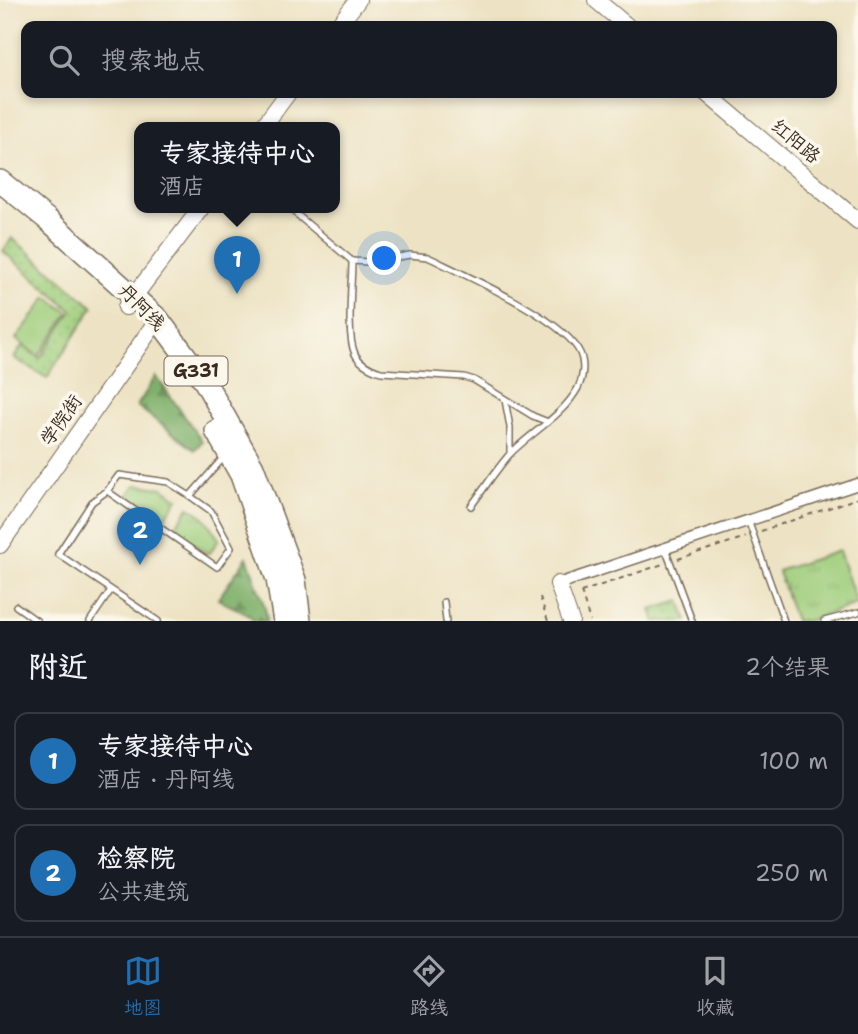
<!DOCTYPE html>
<html lang="zh">
<head>
<meta charset="utf-8">
<style>
	:root { --surface:#171b24; --page:#242831; --text:#f1f3f6; --muted:#9ea1a6; --line:#363941; --accent:#1f6fb2 }
	body { margin:0; font-family:"Shantell Sans","LXGW WenKai TC",sans-serif; background:var(--page); color:var(--text) }
	.you { position:absolute; left:385px; top:259px; width:24px; height:24px; margin:-18px; border:5px solid #fff; border-radius:50%; background:#1a73e8; box-shadow:0 0 0 10px #1a73e833 }
	.badge { display:grid; place-items:center; width:46px; height:46px; border-radius:50%; background:var(--accent); color:#fff; font-size:23px; font-weight:700 }
	.pin { position:absolute; translate:-50% -58px; filter:drop-shadow(0 2px 4px #0008) }
	.pin::after { content:''; position:absolute; top:37px; width:24px; height:21px; background:inherit; clip-path:polygon(0 0,100% 0,50% 100%) }
	.popup { position:absolute; left:134px; top:122px; width:206px; height:91px; box-sizing:border-box; display:grid; place-content:center; border-radius:14px; background:var(--surface); filter:drop-shadow(0 2px 5px #0005); font-size:23px; white-space:nowrap; color:var(--muted) }
	.popup b { font-size:26px; color:var(--text) }
	.popup::after { content:''; position:absolute; left:50%; top:100%; margin-left:-14px; border:14px solid transparent; border-top-color:var(--surface) }
	.list { margin:0; padding:0; list-style:none }
	h2 { display:flex; justify-content:space-between; align-items:center; height:91px; margin:0; padding:0 28px; font-size:30px }
	h2 small { font-size:23px; font-weight:400; color:var(--muted) }
	.list li { display:grid; grid-template-columns:46px 1fr auto; gap:21px; align-items:center; box-sizing:border-box; height:98px; margin:0 14px 14px; padding:0 14px; border:2px solid var(--line); border-radius:14px }
	.list b { display:block; font-size:26px; white-space:nowrap }
	.list p { margin:0; font-size:23px; white-space:nowrap; color:var(--muted) }
	.list em { font-size:23px; font-style:normal; color:var(--muted) }
	.icon { flex:none; width:38px; height:38px; fill:none; stroke:currentColor; stroke-width:2; stroke-linecap:round; stroke-linejoin:round }
	.map { position:relative; flex:none; width:858px; height:621px; overflow:hidden }
	.search { position:absolute; background:var(--surface); box-shadow:0 4px 10px #0003; left:21px; right:21px; top:21px; height:77px; display:flex; align-items:center; gap:18px; box-sizing:border-box; padding:0 24px; border-radius:14px; color:var(--muted); font-size:26px }
	.sheet { height:315px; background:var(--surface) }
	nav { display:flex; justify-content:space-around; align-items:center; box-sizing:border-box; height:98px; border-top:2px solid var(--line); background:var(--surface); font-size:19px; color:var(--muted) }
	nav a { display:grid; justify-items:center; gap:4px }
	nav .on { color:var(--accent) }
	.map>svg:first-child { display:block }
</style>
</head>
<body>
<div class="map">
<svg width="858" height="621" viewBox="0 0 858 621">
	<defs>
		<pattern id="grass-tufts" width="24" height="20" patternUnits="userSpaceOnUse" patternTransform="scale(1.75)"><rect width="24" height="20" fill="#9fcd7b"/><path d="M3 7l-1-3M5 7V3M7 7l1-3M15 17l-1-3M17 17v-4M19 17l1-3" fill="none" stroke="#8ab06a"/></pattern>
		<pattern id="forest-firs" width="22" height="20" patternUnits="userSpaceOnUse" patternTransform="scale(1.75)"><rect width="22" height="20" fill="#7fb06b"/><path d="M5 1l3.5 6h-7zM16 11l3.5 6h-7z" fill="#698f57"/></pattern>
		<pattern id="park-dots" width="8" height="8" patternUnits="userSpaceOnUse" patternTransform="scale(1.75)"><rect width="8" height="8" fill="#9fcd7b"/><path d="M2 2h.1M6 6h.1" fill="none" stroke="#8ab06a" stroke-width="1.8" stroke-linecap="round"/></pattern>
	</defs>
	<rect width="100%" height="100%" fill="#fbf7ec"/>
	<filter id="ink" filterUnits="userSpaceOnUse"><feTurbulence type="fractalNoise" baseFrequency=".0143" numOctaves="2"/><feDisplacementMap in="SourceGraphic" scale="14" xChannelSelector="R" yChannelSelector="G"/><feConvolveMatrix kernelMatrix="1 2 1 2 8 2 1 2 1" color-interpolation-filters="sRGB"/></filter>
	<filter id="wash" filterUnits="userSpaceOnUse"><feTurbulence type="fractalNoise" baseFrequency=".00686" numOctaves="4" result="noise"/><feDisplacementMap in="SourceGraphic" scale="28" xChannelSelector="R" yChannelSelector="G"/><feGaussianBlur stdDeviation="1.57" result="paint"/><feColorMatrix in="noise" values="0 0 0 0 0 0 0 0 0 0 0 0 0 0 0 0 0 1.4 0 .05"/><feComposite in="paint" operator="in"/></filter>
	<g filter="url(#wash)">
		<rect width="100%" height="100%" fill="#ede3c4"/>
		<!-- grass -->
		<g fill="url(#grass-tufts)" stroke="#6d7c4c" stroke-width="2">
			<polygon points="135,485 163,488 178,499 162,522 126,498"/>
			<polygon points="189,507 204,517 219,539 209,554 173,530"/>
			<polygon points="839,551 857,604 807,621 795,621 778,571"/>
		</g>
		<!-- forest -->
		<g fill="url(#forest-firs)" stroke="#5d6d44" stroke-width="2">
			<polygon points="156,376 202,441 195,450 137,406"/>
			<path d="M247 557 265 608 267 621H254C245 609 231 608 218 599Z"/>
		</g>
		<!-- park -->
		<g fill="url(#park-dots)" stroke="#6d7c4c" stroke-width="2">
			<polygon points="12,238 93,307 47,378 14,358 22,346 40,358 72,311 3,251"/>
			<polygon points="680,601 687,621 655,621 651,610"/>
		</g>
		<!-- pitch -->
		<polygon fill="#9fcd7b" stroke="#6d7c4c" stroke-width="2" points="47,297 69,313 38,356 16,339"/>
	</g>
	<g filter="url(#ink)">
		<g fill="none" stroke-linecap="round" stroke-linejoin="round">
			<!-- lane casing -->
			<g stroke="#796b58" stroke-width="8">
				<g id="lane">
					<path d="M289 208 352 261 369 262 410 255 428 257C462 274 565 319 580 353 585 364 583 378 578 388 562 417 531 432 509 455 495 471 484 489 471 506"/>
					<path d="M352 261C352 284 346 335 355 354 360 364 371 369 381 372L464 377 474 380 533 416 548 422"/>
					<polyline points="505,400 510,427 510,454"/>
					<polygon points="119,475 168,482 190,496 211,511 231,548 217,567 107,491"/>
					<polyline points="107,491 92,502 58,554 158,621"/>
					<polyline points="190,496 224,457"/>
					<polyline points="748,520 784,621"/>
					<polyline points="665,548 692,621"/>
					<polyline points="444,602 446,621"/>
					<polyline points="16,606 37,621"/>
					<polyline points="90,621 111,590"/>
					<polyline points="824,621 858,612"/>
				</g>
			</g>
			<!-- street casing -->
			<g stroke="#796b58" stroke-width="13">
				<polyline id="street" points="558,584 858,484"/>
			</g>
			<!-- secondary casing -->
			<g stroke="#796b58" stroke-width="18">
				<g id="secondary">
					<polyline points="596,0 627,26"/>
					<polyline points="338,26 358,0"/>
					<polyline points="706,93 858,221"/>
					<polyline points="262,128 288,93"/>
					<polyline points="126,307 201,208"/>
					<polyline points="0,545 158,319"/>
					<polyline points="558,584 571,621"/>
				</g>
			</g>
			<!-- highway casing -->
			<g stroke="#796b58" stroke-width="24">
				<g id="highway">
					<polyline points="0,181 48,220 158,319 205,382 253,467 295,580 300,621"/>
					<polyline points="216,431 241,475 277,579 284,621"/>
				</g>
			</g>
			<!-- path -->
			<g stroke="#796b58" stroke-width="2" stroke-dasharray="5 5" stroke-linecap="butt">
				<polyline points="761,531 858,498"/>
				<polyline points="678,559 746,537"/>
				<polyline points="581,592 663,564"/>
				<polyline points="581,592 590,621"/>
				<polyline points="540,597 548,621"/>
			</g>
			<!-- lane -->
			<use href="#lane" stroke="#fff" stroke-width="5"/>
			<!-- street -->
			<use href="#street" stroke="#fff" stroke-width="10"/>
			<!-- secondary -->
			<use href="#secondary" stroke="#fff" stroke-width="16"/>
			<!-- highway -->
			<use href="#highway" stroke="#fff" stroke-width="21"/>
		</g>
	</g>
	<g text-anchor="middle" dominant-baseline="central" stroke-width="7" stroke-linejoin="round" paint-order="stroke">
		<!-- shield labels -->
		<rect fill="#fbf7ec" stroke="#75685c" stroke-width="2" x="164.5" y="356.5" width="63" height="29" rx="5"/>
		<g font-size="18" font-weight="bold" fill="#3b2a1e">
			<text x="196" y="371">G331</text>
		</g>
		<!-- street labels -->
		<g font-size="19" fill="#3b2a1e" stroke="#fbf7ec">
			<text transform="translate(796 141) rotate(40)">红阳路</text>
			<text transform="translate(142 307) rotate(45)">丹阿线</text>
			<text transform="translate(61 420) rotate(-55)">学院街</text>
		</g>
	</g>
</svg>
<div class="you"></div>
<div class="pin badge" style="left:237px;top:294px">1</div>
<div class="popup"><b>专家接待中心</b>酒店</div>
<div class="pin badge" style="left:140px;top:565px">2</div>
<div class="search"><svg class="icon" aria-label="search" viewBox="0 0 24 24"><circle cx="10" cy="10" r="6"/><path d="M15 15l6 6"/></svg>搜索地点</div>
</div>
<section class="sheet">
<h2>附近<small>2个结果</small></h2>
<ul class="list">
<li><span class="badge">1</span><div><b>专家接待中心</b><p>酒店 · 丹阿线</p></div><em>100 m</em></li>
<li><span class="badge">2</span><div><b>检察院</b><p>公共建筑</p></div><em>250 m</em></li>
</ul>
</section>
<nav>
<a class="on"><svg class="icon" aria-label="map" viewBox="0 0 24 24"><path d="M3 6l6-2 6 2 6-2v14l-6 2-6-2-6 2zM9 4v14M15 6v14"/></svg>地图</a>
<a><svg class="icon" aria-label="directions" viewBox="0 0 24 24"><path d="M12 3l9 9-9 9-9-9zM9 14v-3h6M13 9l2 2-2 2"/></svg>路线</a>
<a><svg class="icon" aria-label="saved" viewBox="0 0 24 24"><path d="M7 4h10v16l-5-4-5 4z"/></svg>收藏</a>
</nav>
</body>
</html>
